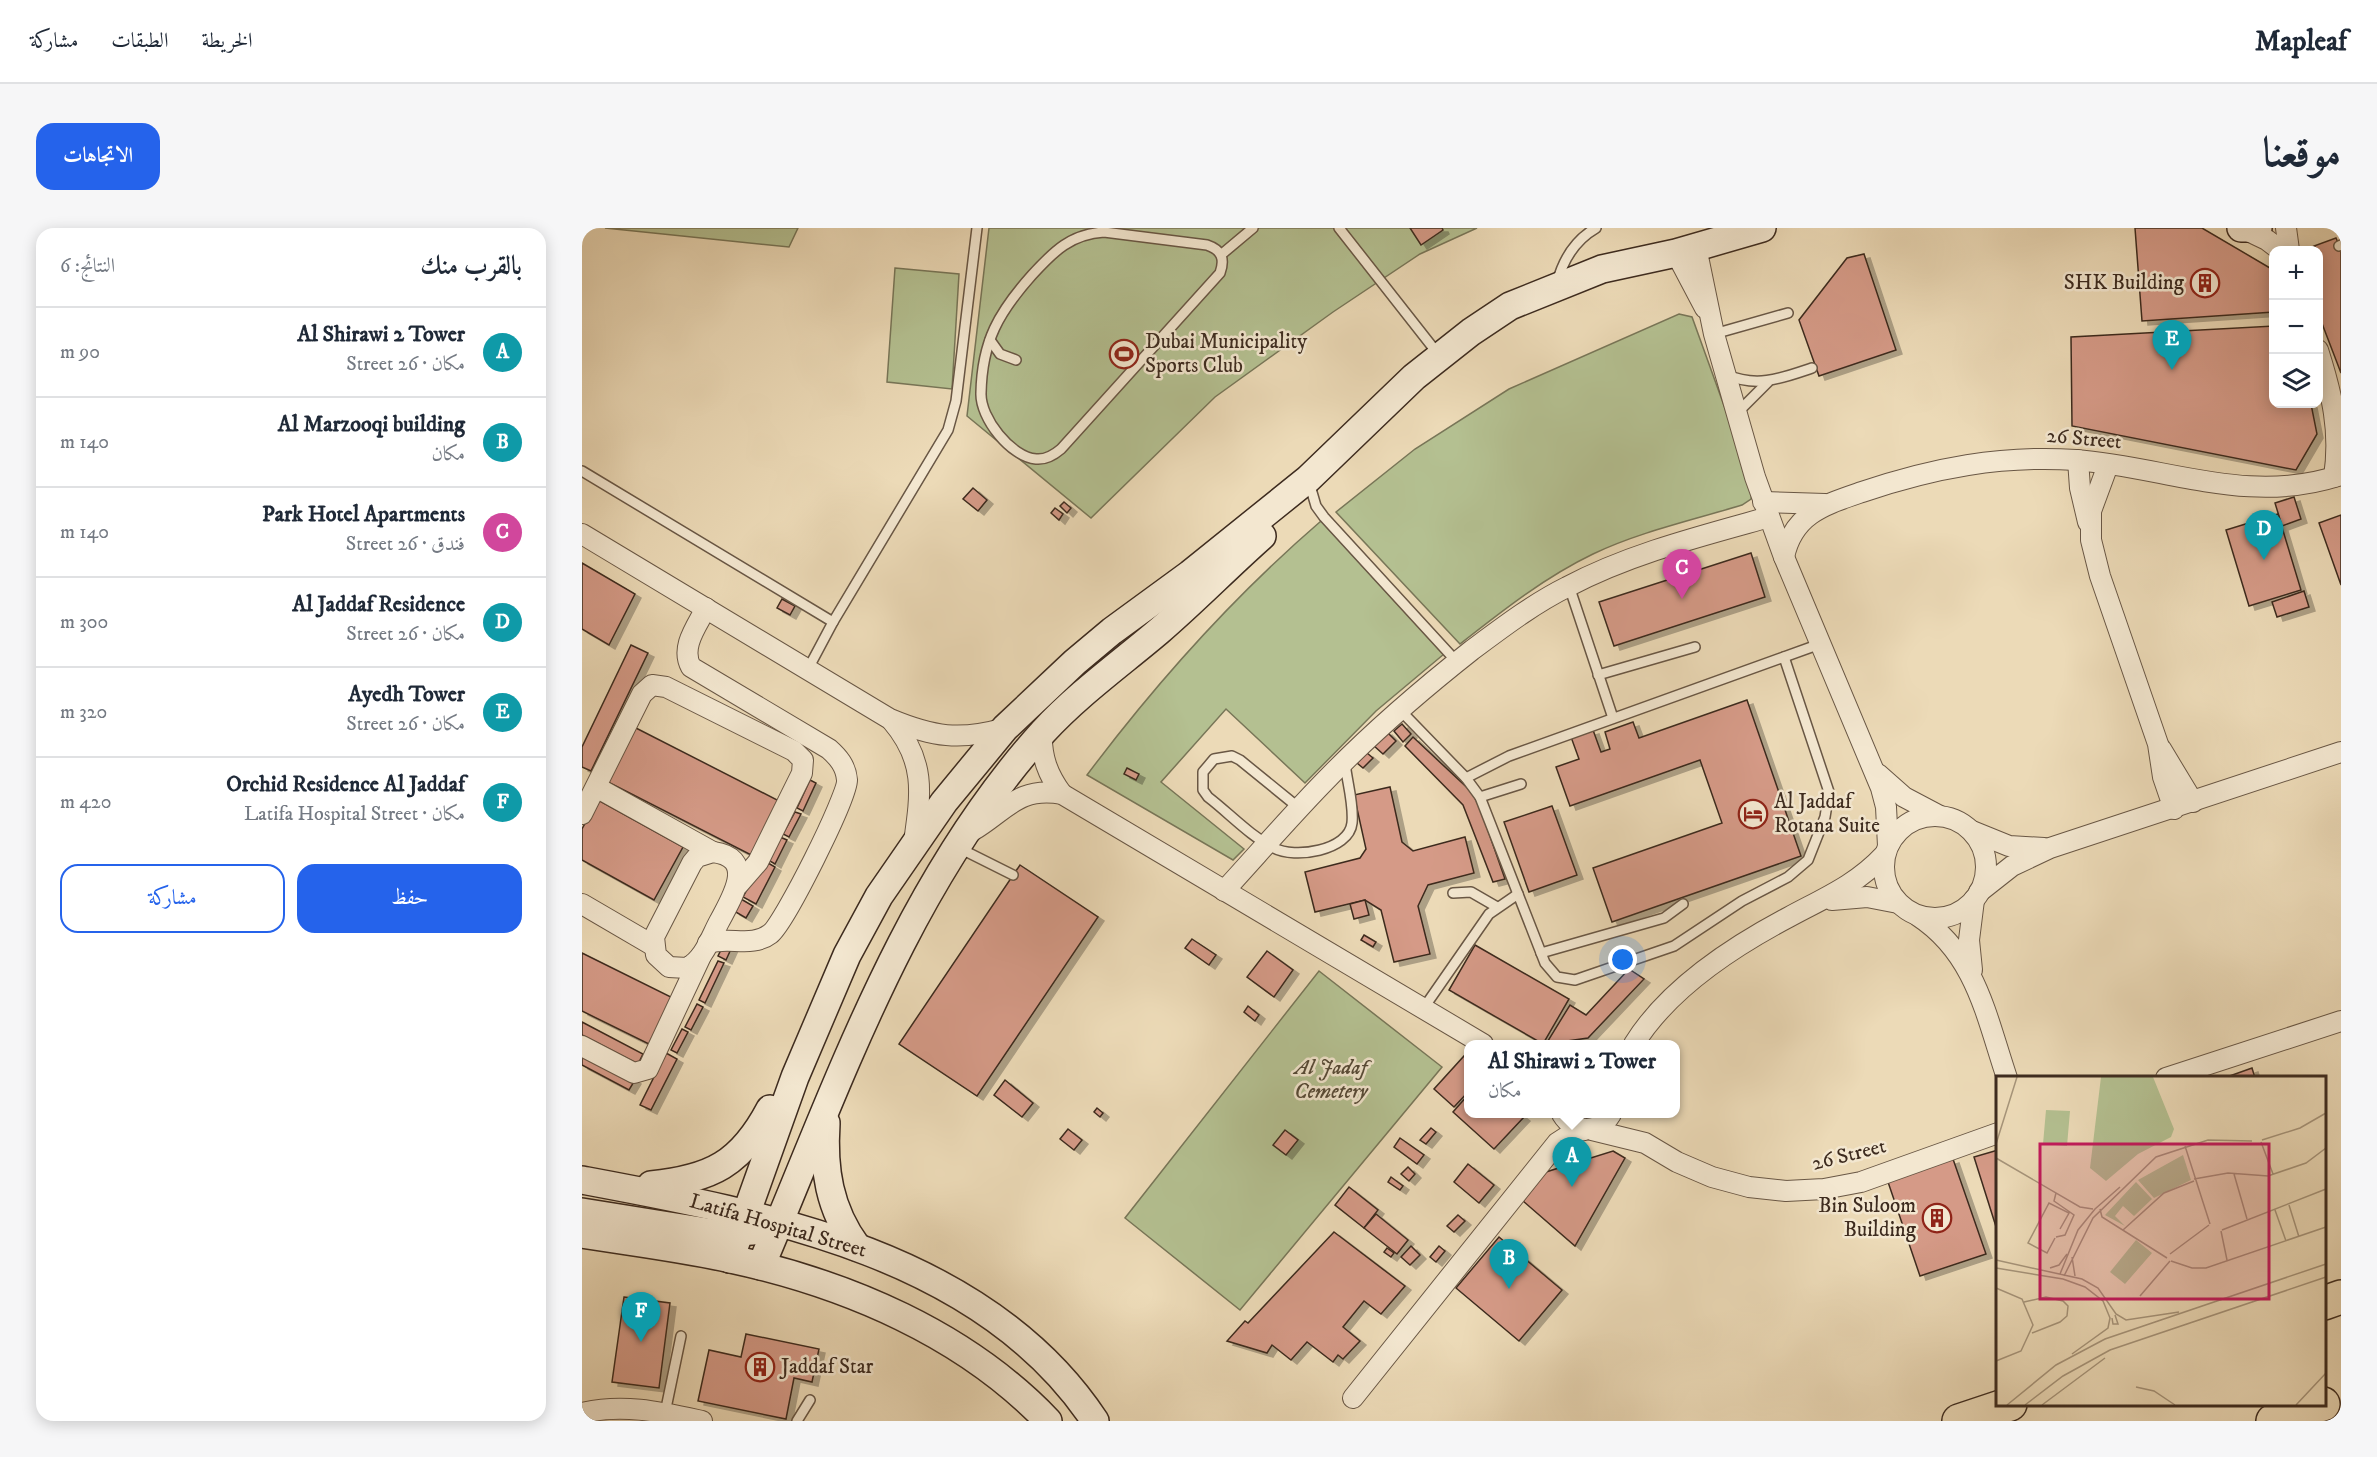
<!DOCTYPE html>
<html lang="ar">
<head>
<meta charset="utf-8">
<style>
	:root { --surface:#fff; --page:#f6f6f7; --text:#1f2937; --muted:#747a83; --line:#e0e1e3; --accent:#2563eb }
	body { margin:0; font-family:"IM FELL DW Pica",Amiri,serif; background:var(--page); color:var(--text); direction:rtl }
	.controls { position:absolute; right:18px; top:18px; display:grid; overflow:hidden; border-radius:12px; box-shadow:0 3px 15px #0003 }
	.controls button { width:54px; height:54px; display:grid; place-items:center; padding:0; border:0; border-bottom:2px solid var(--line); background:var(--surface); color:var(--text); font:30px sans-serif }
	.you { position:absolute; left:1041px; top:732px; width:21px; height:21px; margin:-15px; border:4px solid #fff; border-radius:50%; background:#1a73e8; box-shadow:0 0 0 9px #1a73e833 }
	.badge { display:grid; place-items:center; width:39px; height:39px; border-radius:50%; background:var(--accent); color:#fff; font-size:20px; font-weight:700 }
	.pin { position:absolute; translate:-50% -50px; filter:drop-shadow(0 2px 3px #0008) }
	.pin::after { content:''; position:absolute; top:32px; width:21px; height:18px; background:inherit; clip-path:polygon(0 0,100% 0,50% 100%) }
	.popup { position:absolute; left:882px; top:812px; width:216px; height:78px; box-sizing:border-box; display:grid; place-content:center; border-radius:12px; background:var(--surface); filter:drop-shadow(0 2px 4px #0005); font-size:20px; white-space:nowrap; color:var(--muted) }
	.popup b { font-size:22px; color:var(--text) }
	.popup::after { content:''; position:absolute; left:50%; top:100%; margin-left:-12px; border:12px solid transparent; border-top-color:var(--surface) }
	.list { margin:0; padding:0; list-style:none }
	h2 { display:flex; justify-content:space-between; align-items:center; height:78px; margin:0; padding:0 24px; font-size:26px }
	h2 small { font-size:20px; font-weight:400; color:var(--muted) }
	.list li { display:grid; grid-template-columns:39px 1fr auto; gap:18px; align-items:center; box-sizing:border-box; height:90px; padding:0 24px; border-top:2px solid var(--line) }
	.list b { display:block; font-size:22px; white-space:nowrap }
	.list p { margin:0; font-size:20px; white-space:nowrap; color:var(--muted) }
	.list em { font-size:20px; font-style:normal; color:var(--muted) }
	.actions { display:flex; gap:12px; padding:18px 24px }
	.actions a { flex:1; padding:14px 0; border:2px solid var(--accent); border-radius:18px; text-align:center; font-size:21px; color:var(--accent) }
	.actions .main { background:var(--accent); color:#fff }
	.icon { flex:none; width:33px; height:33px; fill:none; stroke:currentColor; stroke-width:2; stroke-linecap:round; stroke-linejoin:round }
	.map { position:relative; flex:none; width:1759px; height:1193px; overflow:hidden; direction:ltr; border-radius:18px }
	header { display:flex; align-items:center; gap:36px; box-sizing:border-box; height:84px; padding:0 30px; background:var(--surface); border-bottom:2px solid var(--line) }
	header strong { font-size:28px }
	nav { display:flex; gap:33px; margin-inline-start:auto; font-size:21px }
	.intro { display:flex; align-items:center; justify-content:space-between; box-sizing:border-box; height:144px; padding:0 36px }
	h1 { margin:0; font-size:42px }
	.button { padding:15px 27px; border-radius:18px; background:var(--accent); color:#fff; font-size:21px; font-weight:700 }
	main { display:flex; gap:36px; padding:0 36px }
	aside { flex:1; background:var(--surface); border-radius:18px; box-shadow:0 3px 15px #0003 }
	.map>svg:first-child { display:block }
</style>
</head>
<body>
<header>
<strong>Mapleaf</strong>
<nav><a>الخريطة</a><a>الطبقات</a><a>مشاركة</a></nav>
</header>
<div class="intro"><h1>موقعنا</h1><a class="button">الاتجاهات</a></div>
<main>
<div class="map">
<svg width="1759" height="1193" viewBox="0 0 1759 1193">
	<defs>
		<filter id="shadow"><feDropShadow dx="6" dy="4" stdDeviation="0" flood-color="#0004"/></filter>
	</defs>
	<rect width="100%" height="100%" fill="#ecdab7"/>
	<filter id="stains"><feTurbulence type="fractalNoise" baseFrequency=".00333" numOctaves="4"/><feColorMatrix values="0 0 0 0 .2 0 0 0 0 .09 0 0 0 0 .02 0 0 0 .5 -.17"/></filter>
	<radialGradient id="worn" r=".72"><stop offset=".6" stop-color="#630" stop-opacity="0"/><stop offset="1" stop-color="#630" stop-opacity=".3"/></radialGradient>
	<!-- green -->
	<g fill="#b4c091" stroke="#787658" stroke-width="1.5">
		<polygon points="23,0 216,0 207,19"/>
		<polygon points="407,0 895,0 838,26 751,84 633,169 509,290 385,188"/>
		<polygon points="313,40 377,46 370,161 305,154"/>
		<path d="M1097 86 1110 89 1171 258 1169 271 1160 277C1111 292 1057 304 1011 326 963 349 920 383 878 416L754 284 833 221 927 161Z"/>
		<path d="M739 293 862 426 794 483 723 555 644 481 579 554 662 621 651 632 505 547C574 455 652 368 739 293Z"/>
		<polygon points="737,743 860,839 658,1082 543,990"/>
	</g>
	<!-- building -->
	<g fill="#d59a87" stroke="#3d2b1f" stroke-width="1.5" filter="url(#shadow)">
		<polygon points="828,0 860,0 861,2 839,17"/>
		<polygon points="1553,0 1620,0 1688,40 1692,84 1560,93"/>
		<polygon points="1754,10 1759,22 1759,145 1736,85 1737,32 1736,22 1732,18"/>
		<polygon points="1282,26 1314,122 1237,148 1217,92 1265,30"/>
		<polygon points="1692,98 1692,176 1729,176 1735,206 1714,242 1490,198 1489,109"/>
		<polygon points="391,260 405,272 396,283 381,271"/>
		<polygon points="1712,269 1719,291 1700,298 1693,275"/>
		<polygon points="482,274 489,280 485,285 478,278"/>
		<polygon points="473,280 481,286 477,292 469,285"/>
		<polygon points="1696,286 1719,362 1667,378 1644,302"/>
		<polygon points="1759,287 1759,357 1737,295"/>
		<polygon points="1169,325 1183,369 1032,418 1017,374"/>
		<polygon points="0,335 53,366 27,417 0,401"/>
		<polygon points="1722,363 1727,379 1695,389 1690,374"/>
		<polygon points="200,371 213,378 208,387 195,380"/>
		<polygon points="49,417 66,425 9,543 0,539 0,519"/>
		<polygon points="1165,472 1219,628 1030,694 1011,640 1140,595 1118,532 988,578 974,539 997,531 989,509 1011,502 1019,524 1028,521 1023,504 1051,494 1057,510"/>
		<polygon points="820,496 829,506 821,514 812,503"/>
		<polygon points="50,498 203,576 175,630 22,552"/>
		<polygon points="804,503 814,513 801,526 791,517"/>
		<polygon points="831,509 894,568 923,651 911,654 881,577 823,518"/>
		<polygon points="785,525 791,530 781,540 775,535"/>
		<polygon points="545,540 557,546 554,552 542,546"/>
		<polygon points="228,552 234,555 221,583 215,580"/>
		<polygon points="808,559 820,614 831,623 883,609 892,645 846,657 836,678 848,726 812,734 799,682 783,672 733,684 723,644 778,630 784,621 772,567"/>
		<polygon points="16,572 101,619 72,672 0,632 0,601"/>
		<polygon points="970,578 995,647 947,664 922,594"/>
		<polygon points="213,584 219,586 207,609 201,606"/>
		<polygon points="198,609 205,612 193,636 186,632"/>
		<polygon points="181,632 193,639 174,676 161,669"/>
		<polygon points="438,637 516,689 395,868 317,816"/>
		<polygon points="159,671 171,678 164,690 152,683"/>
		<polygon points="783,672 787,687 772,691 768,676"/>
		<polygon points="782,707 794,714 791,719 779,712"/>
		<polygon points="610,711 634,727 627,737 603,720"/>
		<polygon points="142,716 150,719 144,732 136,728"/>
		<polygon points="893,717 987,771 961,816 867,762"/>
		<polygon points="685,723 711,742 692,769 665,749"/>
		<polygon points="0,725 99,774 75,820 0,783"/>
		<polygon points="136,733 142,735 123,775 117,772"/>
		<polygon points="1047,741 1062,751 1006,810 964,816 988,777 1004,787"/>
		<polygon points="115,776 121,779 109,802 103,799"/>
		<polygon points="666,778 677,787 673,793 662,784"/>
		<polygon points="0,794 61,826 56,836 0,807"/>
		<polygon points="100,801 106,804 95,825 89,822"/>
		<polygon points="0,824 53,852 47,862 0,837"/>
		<polygon points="84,825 95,831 69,882 58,877"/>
		<polygon points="882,828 886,833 886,864 872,879 852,861"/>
		<polygon points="1670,840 1673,850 1642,850"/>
		<polygon points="423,852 451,875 440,889 412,867"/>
		<polygon points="886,867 886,886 938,886 942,889 912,921 871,884"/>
		<polygon points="515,880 521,885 518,889 512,884"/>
		<polygon points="849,900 854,904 844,916 838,912"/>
		<polygon points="486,901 500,912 492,922 478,911"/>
		<polygon points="703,902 716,912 704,927 691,917"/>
		<polygon points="818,910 842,927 835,936 812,919"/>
		<polygon points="1416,922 1416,1005 1392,929"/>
		<polygon points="1031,923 1043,930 993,1018 941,973 964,944"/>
		<polygon points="1371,931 1404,1026 1338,1048 1306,954"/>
		<polygon points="886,936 912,957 897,975 872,954"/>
		<polygon points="826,939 833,946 827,953 819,946"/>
		<polygon points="809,949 821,958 818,962 806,954"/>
		<polygon points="767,959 796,982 782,1000 753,977"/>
		<polygon points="794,986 826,1012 815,1026 782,1000"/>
		<polygon points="876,987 883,993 872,1004 865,998"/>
		<polygon points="752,1004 823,1058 799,1086 782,1073 761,1099 778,1113 761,1131 756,1127 751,1134 725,1114 709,1132 690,1117 685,1125 645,1113 663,1093 666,1095"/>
		<polygon points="917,1009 980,1062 937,1113 874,1060"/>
		<polygon points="829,1018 838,1027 828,1037 819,1029"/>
		<polygon points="857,1018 863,1023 854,1034 848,1029"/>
		<polygon points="805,1020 812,1025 809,1029 802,1024"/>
		<polygon points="42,1069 88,1075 77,1160 30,1154"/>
		<polygon points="164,1106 237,1121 230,1154 212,1150 204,1191 116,1173 127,1122 159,1129"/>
	</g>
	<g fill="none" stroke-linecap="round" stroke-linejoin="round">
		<!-- lane casing -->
		<g stroke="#695745" stroke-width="12">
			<g id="lane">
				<polyline points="757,0 856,126"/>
				<path d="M522 4 625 17C640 22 643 31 638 45L479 221C472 227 464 232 454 231 429 229 398 190 399 165 400 113 417 84 450 47 472 23 489 6 522 4Z"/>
				<polyline points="1757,18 1759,17"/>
				<polyline points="640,26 671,0"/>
				<path d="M975 55C981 32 993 12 1014 0"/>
				<polyline points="1132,106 1206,85"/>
				<polyline points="408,112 418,126 434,132"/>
				<path d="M1145 147C1176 160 1200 150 1230 140"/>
				<polyline points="1156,184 1186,154"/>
				<polyline points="0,243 251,394"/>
				<polyline points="727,254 734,278 742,289 875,434"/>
				<polyline points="987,358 1031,490"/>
				<polyline points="226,441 251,394 366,202 374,173 395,0"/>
				<polyline points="1016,447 1113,419"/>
				<polyline points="818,482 884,550 898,569 963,735 975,749 993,752 1092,718 1160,673 1206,649 1226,632 1243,589 1247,564 1202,429"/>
				<polyline points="884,550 927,528 1238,416"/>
				<polyline points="898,569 939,556"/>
				<path d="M717 580 658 532 650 528 632 531 621 544V562L626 569C647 585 668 608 692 620 712 631 767 623 770 595 772 576 765 554 763 535"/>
				<polyline points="377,620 431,647"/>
				<polyline points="871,665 889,664 915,679"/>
				<polyline points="959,725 1082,690 1101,676"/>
				<polyline points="841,781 907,686 936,666"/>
				<polyline points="83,1185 99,1108"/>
				<polyline points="215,1193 228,1172"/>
			</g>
		</g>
		<!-- street casing -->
		<g stroke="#695745" stroke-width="22">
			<g id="street">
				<polyline points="1704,0 1707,22"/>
				<polyline points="1662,1 1685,12 1698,22"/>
				<polyline points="1114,19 1132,106 1173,249 1202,329 1299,560 1304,579 1306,618"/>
				<polyline points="1094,25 1123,80"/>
				<path d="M1736 122C1750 166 1759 203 1752 249"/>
				<polyline points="1496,232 1498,260 1506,294"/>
				<polyline points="1526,237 1509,283 1509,312 1518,348 1576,516 1581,549 1592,581"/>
				<polyline points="1181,274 1243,276"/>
				<path d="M0 306 308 491C351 509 378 513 423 500"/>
				<path d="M1202 329C1211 286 1242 277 1280 264 1351 240 1419 227 1494 232 1585 239 1667 278 1759 247"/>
				<path d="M124 380C115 398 98 419 109 439L247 521C256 529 264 538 265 552 266 568 202 696 188 706 170 720 147 708 126 715"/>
				<path d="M310 493C344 533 339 565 332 614"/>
				<path d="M460 505C459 529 466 547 480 566"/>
				<polyline points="1579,521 1611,574"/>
				<polyline points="1296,546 1322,569 1358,588"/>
				<polyline points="14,559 131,624"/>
				<polyline points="0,586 60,466 70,457 84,459 212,523 221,532 220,545 176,634 156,657"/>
				<circle cx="1353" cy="639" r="51"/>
				<path d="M390 603C424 583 436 558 480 566L901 816"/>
				<polyline points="1390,603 1427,618 1462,620"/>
				<path d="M131 624C176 630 149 671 137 694 128 711 122 731 105 740L87 739 74 727 72 709 110 635 115 629Z"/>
				<path d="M642 663C675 627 707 590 741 555 787 507 838 463 890 422 921 399 951 376 985 359 1047 326 1119 308 1187 289"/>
				<polyline points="1397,664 1430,638 1468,620 1759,524"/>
				<polyline points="1250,672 1285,669 1316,675"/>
				<polyline points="0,676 72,718"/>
				<path d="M1336 688C1394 726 1404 788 1425 850"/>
				<polyline points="1390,742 1387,712 1392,672"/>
				<path d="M1052 816C1086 761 1150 719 1207 689 1242 670 1274 657 1302 627"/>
				<polyline points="0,818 52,845 66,841 119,728"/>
				<polyline points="1584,850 1759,793"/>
				<path d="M980 886C992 906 1017 906 1029 886"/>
				<polyline points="1010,902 1063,915 1095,934 1130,949 1167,959 1204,963 1242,961 1279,954 1416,905"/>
				<polyline points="771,1170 975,915 992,904 1003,902"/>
				<path d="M0 1185C41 1175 79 1184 120 1193"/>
			</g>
		</g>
		<!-- secondary casing -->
		<g stroke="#3d2b1f" stroke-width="30">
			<g id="secondary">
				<polyline points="1659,0 1676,0"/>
				<path d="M244 895C241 941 247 981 275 1019"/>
				<path d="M0 952C182 986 403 1026 513 1193"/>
				<path d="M69 957C129 951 159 936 188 881"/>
				<polyline points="0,984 131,1005 171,1003"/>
				<path d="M0 1006C49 1014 100 1020 149 1031 265 1056 383 1106 466 1193"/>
				<polyline points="148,1031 213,849 265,727 297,668 362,574 423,500 493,434 530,403 608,346 726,251 832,149 889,104 928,78 1020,41 1094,25 1180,0"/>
				<path d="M179 1038C257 854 324 656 461 504 496 466 538 436 577 403 613 372 645 339 680 308"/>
			</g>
		</g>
		<!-- highway casing -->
		<g stroke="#3d2b1f" stroke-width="36">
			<g id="highway">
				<polyline points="1742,1075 1759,1069"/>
				<polyline points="1377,1193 1428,1176"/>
				<polyline points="1691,1193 1741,1176"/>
			</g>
		</g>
		<!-- lane -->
		<use href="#lane" stroke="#f3e7d0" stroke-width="9"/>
		<!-- street -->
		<use href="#street" stroke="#f3e7d0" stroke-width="20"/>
		<!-- secondary -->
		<use href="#secondary" stroke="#f3e7d0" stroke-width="27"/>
		<!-- highway -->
		<use href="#highway" stroke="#ecdab7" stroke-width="33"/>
	</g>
	<!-- icons -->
	<defs>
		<g id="building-ring" transform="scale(1.5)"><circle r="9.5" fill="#f3e7d0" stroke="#8f2418" stroke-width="1.5"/><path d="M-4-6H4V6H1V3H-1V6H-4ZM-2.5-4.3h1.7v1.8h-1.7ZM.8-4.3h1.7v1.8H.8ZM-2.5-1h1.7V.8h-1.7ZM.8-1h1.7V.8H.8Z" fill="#8f2418"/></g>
		<g id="stadium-ring" transform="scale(1.5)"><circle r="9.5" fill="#f3e7d0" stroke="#8f2418" stroke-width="1.5"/><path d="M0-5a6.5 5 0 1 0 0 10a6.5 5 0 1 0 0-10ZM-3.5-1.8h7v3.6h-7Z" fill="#8f2418"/></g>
		<g id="hotel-ring" transform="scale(1.5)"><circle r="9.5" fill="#f3e7d0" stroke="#8f2418" stroke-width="1.5"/><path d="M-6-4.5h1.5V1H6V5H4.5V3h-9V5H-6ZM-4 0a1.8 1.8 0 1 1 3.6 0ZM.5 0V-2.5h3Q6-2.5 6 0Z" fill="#8f2418"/></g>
	</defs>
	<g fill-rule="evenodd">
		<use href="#building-ring" x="1623" y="55"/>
		<use href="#stadium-ring" x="542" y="126"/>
		<use href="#hotel-ring" x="1171" y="586"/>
		<use href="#building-ring" x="1355" y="990"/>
		<use href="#building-ring" x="178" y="1139"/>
	</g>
	<g text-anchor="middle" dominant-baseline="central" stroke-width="5" stroke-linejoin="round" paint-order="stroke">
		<!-- poi labels -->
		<g font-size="21" fill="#3d2b1f" stroke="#f3e7d0" text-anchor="start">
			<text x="1602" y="55" text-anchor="end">SHK Building</text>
			<text x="563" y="114">Dubai Municipality<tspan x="563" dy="24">Sports Club</tspan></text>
			<text x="1192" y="574">Al Jaddaf<tspan x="1192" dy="24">Rotana Suite</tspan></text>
			<text x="1334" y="978" text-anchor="end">Bin Suloom<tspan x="1334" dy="24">Building</tspan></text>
			<text x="199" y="1139">Jaddaf Star</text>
		</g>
		<!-- street labels -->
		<g font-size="21" fill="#3d2b1f" stroke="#f3e7d0">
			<text transform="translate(1502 211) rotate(5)">26 Street</text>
			<text transform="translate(1267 927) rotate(-14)">26 Street</text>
			<text transform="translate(196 998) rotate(16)">Latifa Hospital Street</text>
		</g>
		<!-- park labels -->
		<g font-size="21" font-style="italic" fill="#554936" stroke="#f3e7d0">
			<text x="749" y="840">Al Jadaf<tspan x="749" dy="24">Cemetery</tspan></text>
		</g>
	</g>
	<!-- overview -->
	<g transform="translate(1414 848)">
		<rect width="330" height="330" fill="#ecdab7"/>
		<path d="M105 1H157L178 53 175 61 142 78 110 105 94 92ZM50 34 74 35 71 70 47 68ZM187 79 195 104 158 122 142 104ZM140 106 156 123 138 140 127 130 119 140 129 150 109 139ZM140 164 156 177 129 208 114 196Z" fill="#b4c091"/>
		<path fill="none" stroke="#a6947a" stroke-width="1.5" d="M266 64 304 52 330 37M265 66 277 98M0 68 21 1M189 70 214 148M0 82 84 131 97 133M238 98 251 143M198 103 232 97 272 100 310 87 330 72M60 117 58 125 78 139 69 159 60 161M293 129 303 161M104 133 106 141 171 182M279 134 290 165M127 154 168 117 198 105M226 154 330 113M225 155 231 184M59 162 51 177 32 167 53 127 73 137 64 153M174 178 213 149M76 181 79 200M0 184 86 203 102 212 120 238 130 244 183 236M175 185 196 192H210L330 151M0 192 67 203 89 211 107 225 114 242 112 252 76 278M54 192 63 189 71 178M64 198 82 154 99 133 124 111M68 200 97 142 160 81 212 64 256 65M0 212 26 223 37 249 25 275 0 285M144 220 174 185M28 226 50 221 67 225 72 230 71 240 64 246 36 257M116 242 117 248H122L119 239M140 311 158 315 179 329M11 329 60 289 109 263 330 188M29 329 67 300 114 274 330 201M46 329 109 282M300 329 330 297"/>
		<path fill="#c2185b" fill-opacity="0.15" stroke="#c2185b" stroke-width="3" d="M44 68H273V223H44Z"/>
		<rect width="330" height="330" fill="none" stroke="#3d2b1f" stroke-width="3"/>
	</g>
	<rect width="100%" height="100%" filter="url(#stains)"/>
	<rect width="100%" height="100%" fill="url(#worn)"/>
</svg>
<div class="controls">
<button>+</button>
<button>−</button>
<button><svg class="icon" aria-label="layers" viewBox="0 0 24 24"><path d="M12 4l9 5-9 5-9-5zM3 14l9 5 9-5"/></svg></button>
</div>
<div class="you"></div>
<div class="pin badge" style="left:990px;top:959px;background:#0f9aa8">A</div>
<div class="popup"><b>Al Shirawi 2 Tower</b>مكان</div>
<div class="pin badge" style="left:927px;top:1061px;background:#0f9aa8">B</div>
<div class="pin badge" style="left:1100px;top:371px;background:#d1479c">C</div>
<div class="pin badge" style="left:1682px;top:332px;background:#0f9aa8">D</div>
<div class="pin badge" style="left:1590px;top:142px;background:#0f9aa8">E</div>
<div class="pin badge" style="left:59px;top:1114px;background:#0f9aa8">F</div>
</div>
<aside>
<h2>بالقرب منك<small>النتائج: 6</small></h2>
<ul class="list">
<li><span class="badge" style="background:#0f9aa8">A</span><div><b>Al Shirawi 2 Tower</b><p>مكان · 26 Street</p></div><em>90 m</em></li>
<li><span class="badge" style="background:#0f9aa8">B</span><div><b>Al Marzooqi building</b><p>مكان</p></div><em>140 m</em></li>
<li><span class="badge" style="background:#d1479c">C</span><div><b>Park Hotel Apartments</b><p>فندق · 26 Street</p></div><em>140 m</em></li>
<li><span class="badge" style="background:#0f9aa8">D</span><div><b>Al Jaddaf Residence</b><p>مكان · 26 Street</p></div><em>300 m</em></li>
<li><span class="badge" style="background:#0f9aa8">E</span><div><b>Ayedh Tower</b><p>مكان · 26 Street</p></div><em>320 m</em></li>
<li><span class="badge" style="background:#0f9aa8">F</span><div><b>Orchid Residence Al Jaddaf</b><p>مكان · Latifa Hospital Street</p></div><em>420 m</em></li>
</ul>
<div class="actions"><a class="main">حفظ</a><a>مشاركة</a></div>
</aside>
</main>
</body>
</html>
